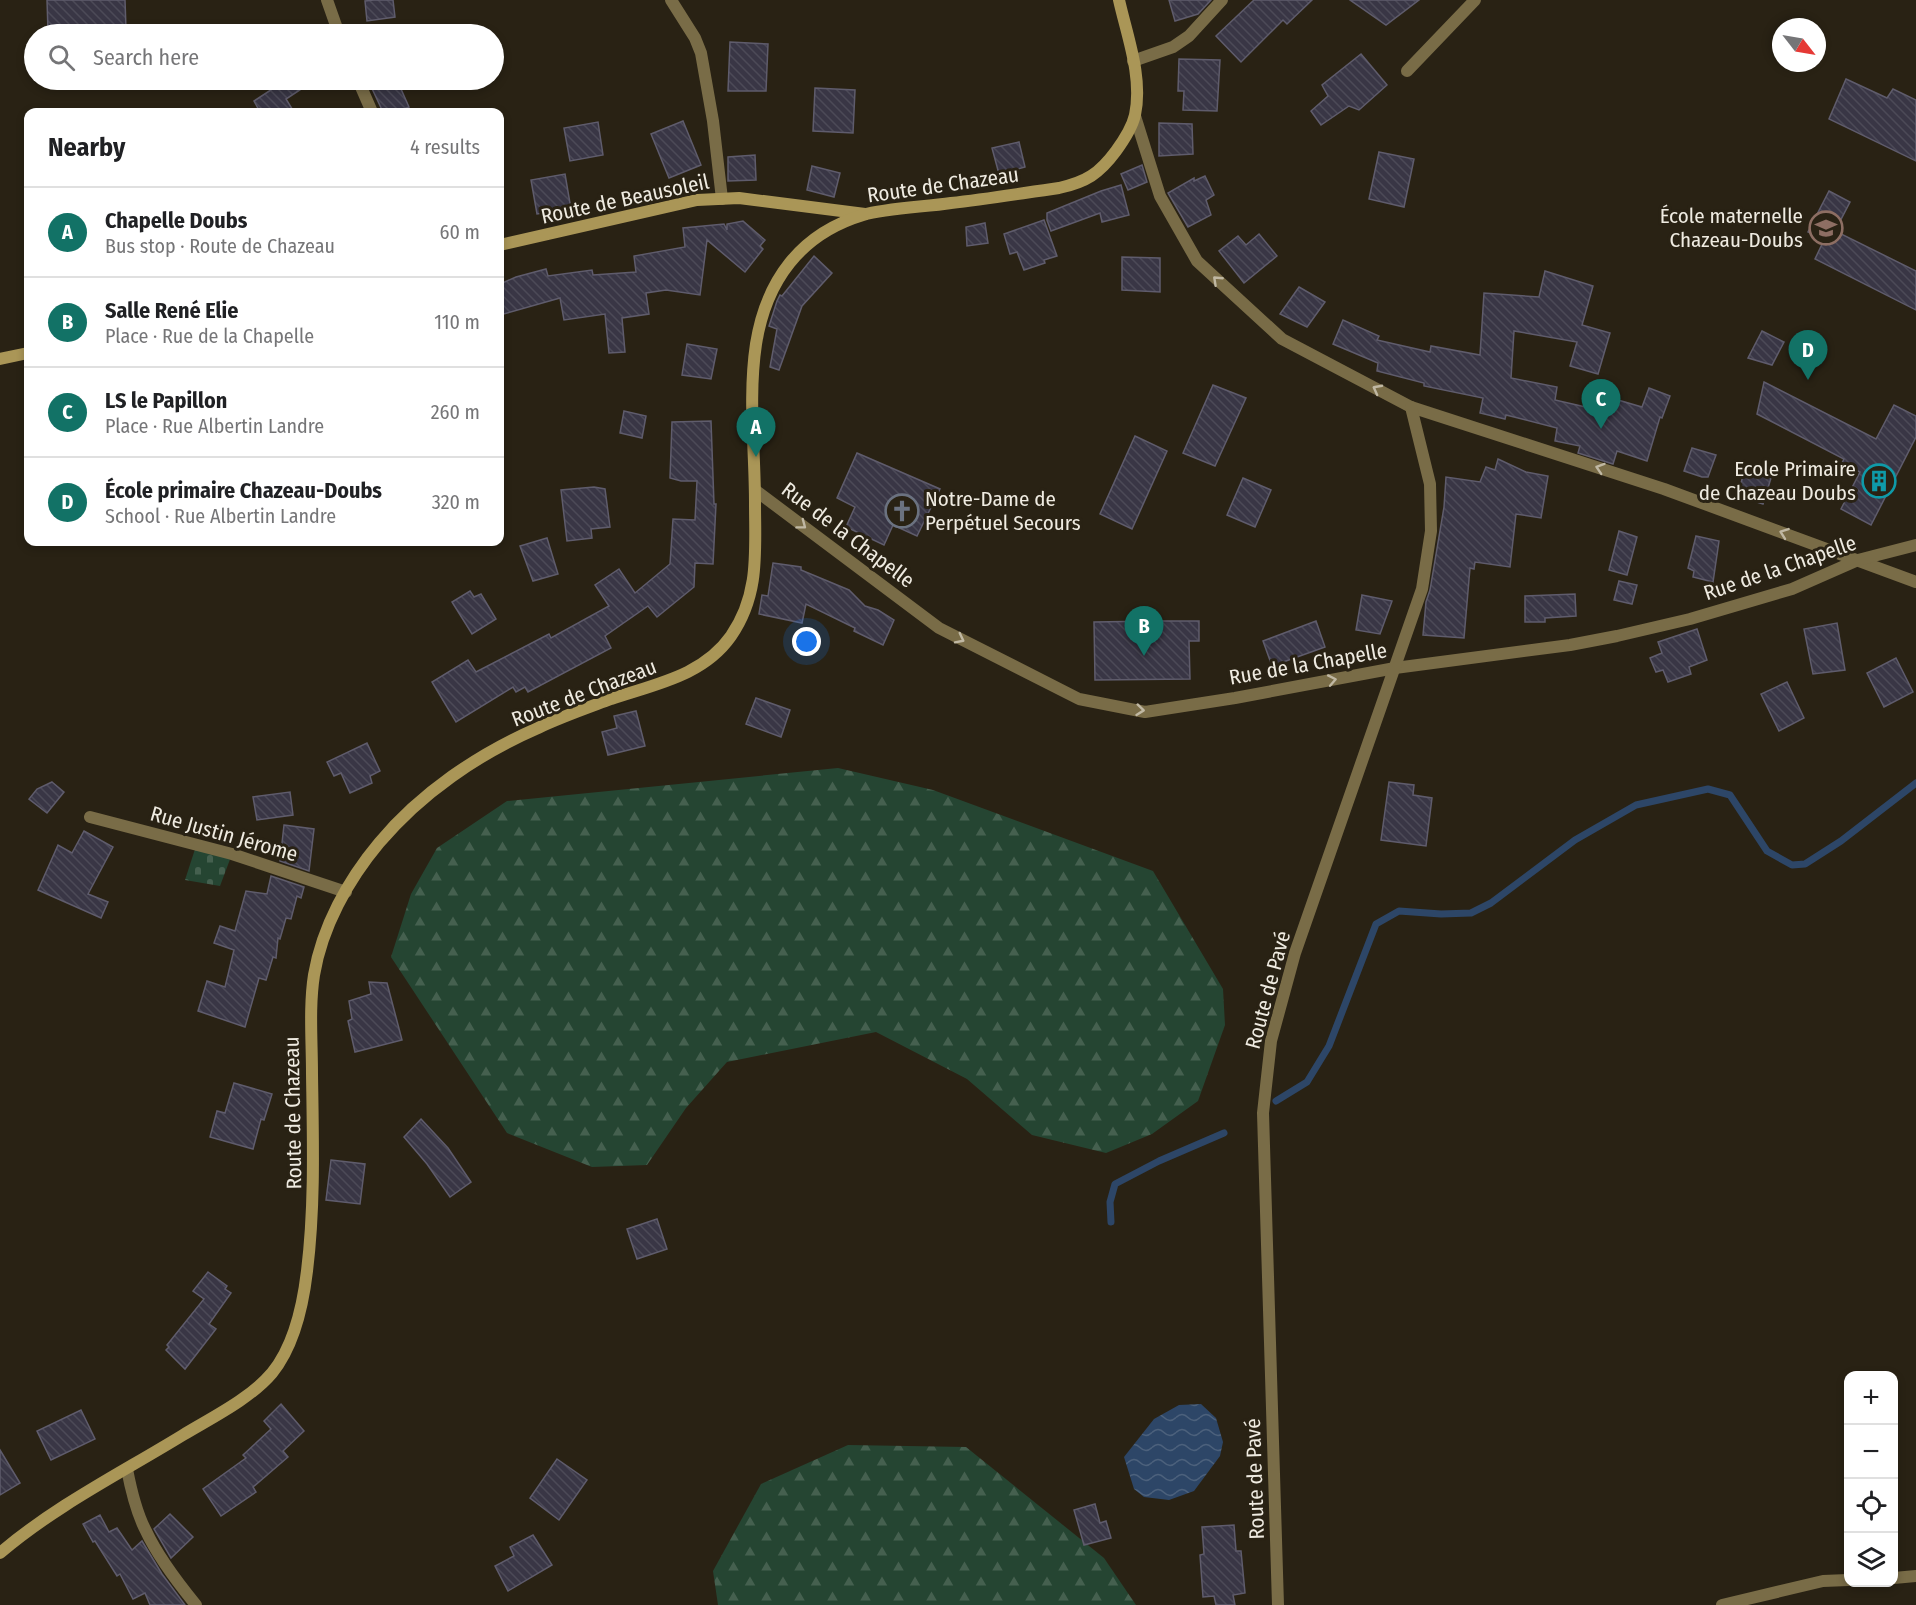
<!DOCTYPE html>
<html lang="en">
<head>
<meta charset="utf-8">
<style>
	:root { --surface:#fff; --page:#f6f6f6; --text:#202124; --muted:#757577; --line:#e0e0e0; --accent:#127266 }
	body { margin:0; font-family:"Fira Sans Condensed",sans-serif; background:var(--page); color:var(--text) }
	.controls { position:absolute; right:18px; bottom:18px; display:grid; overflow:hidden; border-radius:12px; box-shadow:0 3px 9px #0003 }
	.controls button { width:54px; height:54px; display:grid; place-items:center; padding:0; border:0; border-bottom:2px solid var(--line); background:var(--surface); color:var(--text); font:30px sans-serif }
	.compass { position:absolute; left:1772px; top:18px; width:54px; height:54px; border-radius:50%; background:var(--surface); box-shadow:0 3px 9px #0003; rotate:121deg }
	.you { position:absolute; left:807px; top:642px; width:21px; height:21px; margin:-15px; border:4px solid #fff; border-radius:50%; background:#1a73e8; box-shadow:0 0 0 9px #1a73e833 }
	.badge { display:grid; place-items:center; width:39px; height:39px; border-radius:50%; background:var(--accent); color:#fff; font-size:20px; font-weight:700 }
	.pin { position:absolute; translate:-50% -50px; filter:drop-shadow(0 2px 3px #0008) }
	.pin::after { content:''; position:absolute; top:32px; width:21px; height:18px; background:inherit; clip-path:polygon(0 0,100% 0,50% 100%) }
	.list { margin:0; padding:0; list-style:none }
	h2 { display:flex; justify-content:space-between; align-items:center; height:78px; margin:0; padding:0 24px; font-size:26px }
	h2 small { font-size:20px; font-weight:400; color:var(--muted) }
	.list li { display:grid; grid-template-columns:39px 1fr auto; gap:18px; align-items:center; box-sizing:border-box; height:90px; padding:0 24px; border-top:2px solid var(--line) }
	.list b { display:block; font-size:22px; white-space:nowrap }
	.list p { margin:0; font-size:20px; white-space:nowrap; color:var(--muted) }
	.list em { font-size:20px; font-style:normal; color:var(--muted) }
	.icon { flex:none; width:33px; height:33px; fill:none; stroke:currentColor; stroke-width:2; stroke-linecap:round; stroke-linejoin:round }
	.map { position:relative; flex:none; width:1916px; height:1605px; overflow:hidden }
	.search { position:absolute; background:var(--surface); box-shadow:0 3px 9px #0003; left:24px; top:24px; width:480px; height:66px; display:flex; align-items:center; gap:15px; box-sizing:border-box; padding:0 21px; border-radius:33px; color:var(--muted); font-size:22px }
	.panel { position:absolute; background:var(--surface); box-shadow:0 3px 9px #0003; left:24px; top:108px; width:480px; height:438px; border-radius:12px }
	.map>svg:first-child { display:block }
</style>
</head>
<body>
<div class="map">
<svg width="1916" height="1605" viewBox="0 0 1916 1605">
	<defs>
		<pattern id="forest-firs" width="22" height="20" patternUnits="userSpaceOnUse" patternTransform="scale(1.5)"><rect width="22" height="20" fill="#254532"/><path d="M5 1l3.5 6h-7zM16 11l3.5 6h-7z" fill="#45604f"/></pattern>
		<pattern id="cemetery-stones" width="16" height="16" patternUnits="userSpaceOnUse" patternTransform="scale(1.5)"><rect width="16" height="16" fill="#254532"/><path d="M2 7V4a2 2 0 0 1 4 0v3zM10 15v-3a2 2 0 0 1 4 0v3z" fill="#45604f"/></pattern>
		<pattern id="water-waves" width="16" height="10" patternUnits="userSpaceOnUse" patternTransform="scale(1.5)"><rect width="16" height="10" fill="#2d4667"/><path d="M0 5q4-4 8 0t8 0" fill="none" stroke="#4c617c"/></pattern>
		<pattern id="building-back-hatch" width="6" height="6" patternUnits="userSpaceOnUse" patternTransform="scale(1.5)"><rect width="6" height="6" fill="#393645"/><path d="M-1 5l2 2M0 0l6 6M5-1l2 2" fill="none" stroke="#4c4a57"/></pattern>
	</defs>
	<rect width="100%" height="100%" fill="#292214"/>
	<!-- forest -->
	<g fill="url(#forest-firs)">
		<polygon points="838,768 933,790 1153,871 1223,989 1225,1025 1198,1101 1152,1134 1106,1153 1032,1135 967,1079 876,1032 727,1062 686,1108 647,1165 592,1167 507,1133 391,957 411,894 437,848 507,801"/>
		<polygon points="848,1445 966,1447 1104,1558 1136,1605 718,1605 713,1571 761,1484"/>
	</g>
	<!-- cemetery -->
	<polygon fill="url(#cemetery-stones)" points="197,843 232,854 220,886 185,880"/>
	<!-- water -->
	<polygon fill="url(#water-waves)" points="1201,1404 1216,1418 1223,1442 1220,1456 1194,1491 1169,1500 1144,1497 1134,1489 1124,1457 1154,1419 1179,1405"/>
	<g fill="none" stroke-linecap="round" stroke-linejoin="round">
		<!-- stream -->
		<g stroke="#2d4667" stroke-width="7">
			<polyline points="1276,1101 1307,1082 1329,1046 1376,924 1399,911 1441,914 1471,913 1491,903 1575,840 1636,805 1708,789 1730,795 1767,851 1792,865 1805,864 1841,841 1916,783"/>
			<polyline points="1111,1222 1110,1202 1115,1184 1159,1161 1224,1133"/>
		</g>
	</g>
	<!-- building -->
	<g fill="url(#building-back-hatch)" stroke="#5f5c6c" stroke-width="1.5">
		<polygon points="47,0 125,0 126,29 48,31"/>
		<polygon points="374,0 393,0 395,17 367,21 365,1"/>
		<polygon points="1169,0 1211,0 1198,14 1175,21"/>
		<polygon points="1254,0 1312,0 1287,24 1283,20 1241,62 1216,36"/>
		<polygon points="1350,0 1419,0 1386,25"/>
		<polygon points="730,42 768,44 766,91 728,91"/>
		<polygon points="1361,54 1387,85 1359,110 1349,106 1321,125 1311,111 1328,96 1322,85"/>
		<polygon points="1179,59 1220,60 1217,111 1183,110 1184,91 1178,91"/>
		<polygon points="1846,79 1887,98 1893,89 1916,100 1916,161 1829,119"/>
		<polygon points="286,80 315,80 286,99 294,112 260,112 254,101"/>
		<polygon points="368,80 397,80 409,107 397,112 383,112"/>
		<polygon points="815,88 855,90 853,133 813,131"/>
		<polygon points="683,121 701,165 669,178 651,134"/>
		<polygon points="598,122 603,155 570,161 564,128"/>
		<polygon points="1159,123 1192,124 1193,154 1159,156"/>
		<polygon points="1019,142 1025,167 999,174 992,148"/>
		<polygon points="1379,152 1414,159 1404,207 1369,199"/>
		<polygon points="755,155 756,180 728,181 728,157"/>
		<polygon points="1142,165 1147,182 1128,190 1121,174"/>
		<polygon points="812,166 840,173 834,197 807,190"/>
		<polygon points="565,174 571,209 537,214 531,180"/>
		<polygon points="1205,176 1214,195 1206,200 1211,215 1188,227 1168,193 1194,178 1194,181"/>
		<polygon points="1121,185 1129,215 1102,222 1100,213 1051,231 1047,220 1047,213 1101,191"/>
		<polygon points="1829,191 1850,202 1835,231 1916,271 1916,310 1815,259 1824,240 1808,232"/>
		<polygon points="1044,220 1057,256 1044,260 1045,263 1024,270 1017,252 1010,254 1004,234"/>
		<polygon points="743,221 765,240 760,246 763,249 745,272 707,240 700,295 666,290 646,293 649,314 622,318 625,352 609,353 605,314 564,320 560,298 500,315 500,284 516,277 546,269 548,276 592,270 593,275 636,272 634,256 685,247 683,228 724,224 727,230 727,224"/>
		<polygon points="985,223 988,243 967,246 966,227"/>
		<polygon points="1259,234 1277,256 1244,283 1219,251 1238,236 1246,245"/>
		<polygon points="814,256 832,273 802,306 779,370 770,367 777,329 769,326 777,301 780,295 782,296"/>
		<polygon points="1122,257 1160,258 1160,292 1122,290"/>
		<polygon points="1545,271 1593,286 1582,325 1610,333 1598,374 1570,366 1577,342 1514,331 1511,378 1557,387 1555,400 1590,408 1594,393 1642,407 1649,388 1670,396 1662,418 1660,417 1647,461 1617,451 1613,464 1578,453 1580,446 1555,441 1557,428 1506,415 1505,419 1480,413 1483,398 1424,386 1424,383 1377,371 1378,363 1333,344 1343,320 1379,336 1377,340 1430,352 1431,346 1480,355 1484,293 1539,297"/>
		<polygon points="1299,287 1325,302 1307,327 1280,314"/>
		<polygon points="1762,331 1784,342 1772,365 1748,358"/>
		<polygon points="687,344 717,349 711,379 682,375"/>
		<polygon points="1764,382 1876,439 1894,405 1916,416 1916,437 1871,525 1841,509 1860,472 1842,463 1844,459 1757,414"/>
		<polygon points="1213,385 1246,398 1215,466 1183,453"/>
		<polygon points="624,411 646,416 642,438 620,433"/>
		<polygon points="711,421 714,504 716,504 713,564 695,563 694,587 657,617 648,606 605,636 611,648 528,692 525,687 516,692 513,687 456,722 432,682 468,660 476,672 549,634 551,638 609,606 595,585 619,569 635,593 670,564 673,519 695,520 697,481 681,481 670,478 672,422"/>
		<polygon points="1135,436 1167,451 1132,529 1100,514"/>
		<polygon points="1692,448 1716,455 1708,477 1702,477 1684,471"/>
		<polygon points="857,453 940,489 917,536 893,525 884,545 846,527 855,507 837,498"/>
		<polygon points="1498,459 1526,472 1548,476 1541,518 1516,514 1510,567 1475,562 1474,569 1470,568 1464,638 1423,635 1426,602 1430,590 1444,507 1446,477 1480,482 1486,467 1495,470"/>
		<polygon points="1744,471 1771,478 1763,504 1738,496"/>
		<polygon points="1243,478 1271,490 1255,527 1227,515"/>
		<polygon points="594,487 605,489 610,527 591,529 592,538 567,541 561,490"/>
		<polygon points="1619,531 1637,537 1627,575 1609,570"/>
		<polygon points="1696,536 1719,541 1713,582 1693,577 1694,571 1688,568"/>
		<polygon points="547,538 558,574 533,581 520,546"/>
		<polygon points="773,563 801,567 801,570 849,590 865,606 878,610 894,620 883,645 854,631 855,628 806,604 802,623 759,614 762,595 768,596"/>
		<polygon points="1619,581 1637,585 1632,604 1614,600"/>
		<polygon points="470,591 474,597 481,594 496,619 472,634 452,602"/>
		<polygon points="1575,594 1576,616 1545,618 1545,622 1525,622 1525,596"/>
		<polygon points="1362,595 1392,601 1380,634 1356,630"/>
		<polygon points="1157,621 1199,621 1199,641 1189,641 1190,679 1095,680 1094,622"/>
		<polygon points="1316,621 1325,647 1272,666 1263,641"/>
		<polygon points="1837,623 1845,670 1813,674 1804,629"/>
		<polygon points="1697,629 1707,660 1689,667 1691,674 1668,682 1663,670 1656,672 1650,658 1662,653 1658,642"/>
		<polygon points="1896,658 1913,692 1884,707 1867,673"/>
		<polygon points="1787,682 1804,718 1779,731 1761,694"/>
		<polygon points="756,698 790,710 781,737 746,724"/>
		<polygon points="636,711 645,746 608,755 602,732 617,728 614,716"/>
		<polygon points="367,743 380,771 370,776 372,783 350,793 341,773 334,776 327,762"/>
		<polygon points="52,782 64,792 47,813 29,799 37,789"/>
		<polygon points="1389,782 1414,785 1413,795 1432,798 1426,846 1381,840"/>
		<polygon points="290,792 293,815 257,820 253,797"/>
		<polygon points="284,825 314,829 309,871 280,861"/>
		<polygon points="84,831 113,847 88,894 108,902 101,918 38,890 58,845 72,853"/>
		<polygon points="271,876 304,887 301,898 297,896 291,919 286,918 280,939 278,938 276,958 273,957 266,980 259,978 245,1027 198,1011 207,981 225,987 234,950 214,943 220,926 235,931 246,891 267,894"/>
		<polygon points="369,982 387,983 402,1040 355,1052 348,1021 352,1019 349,1001 371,994"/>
		<polygon points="234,1083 272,1094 264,1120 261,1119 253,1149 210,1137 217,1111 225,1113"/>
		<polygon points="421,1119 448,1148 471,1182 450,1197 427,1164 404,1137"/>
		<polygon points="331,1160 365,1164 360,1204 326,1200"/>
		<polygon points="657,1219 667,1249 637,1259 627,1229"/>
		<polygon points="208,1272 227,1286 225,1289 231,1293 209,1324 216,1329 185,1369 166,1350 169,1347 167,1345 204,1299 193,1291"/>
		<polygon points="281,1404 304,1431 283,1451 288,1457 253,1487 256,1492 221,1516 203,1489 246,1458 243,1455 271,1429 264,1421"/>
		<polygon points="81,1410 95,1439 51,1460 37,1431"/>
		<polygon points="0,1450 20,1483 0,1495"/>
		<polygon points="557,1459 587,1480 559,1520 530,1498"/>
		<polygon points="1095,1504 1100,1523 1106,1521 1111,1538 1084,1545 1074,1510"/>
		<polygon points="170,1514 193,1537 171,1558 154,1529"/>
		<polygon points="100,1515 109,1532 117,1528 132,1550 142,1541 162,1574 185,1605 150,1605 145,1593 133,1599 120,1574 117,1576 95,1541 93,1542 83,1524"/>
		<polygon points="1234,1525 1236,1551 1241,1551 1245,1593 1233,1595 1235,1605 1216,1605 1214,1596 1203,1597 1200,1555 1204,1554 1202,1527"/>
		<polygon points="533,1535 552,1565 508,1591 495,1566 514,1556 510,1547"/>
	</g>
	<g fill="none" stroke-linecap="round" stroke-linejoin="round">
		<!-- street -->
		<g stroke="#796c47" stroke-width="12">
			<polyline points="327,0 339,34"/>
			<polyline points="671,0 695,38 701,53 713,121 722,199"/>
			<polyline points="1133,61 1173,47 1189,36 1222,0"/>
			<polyline points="1407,71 1475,0"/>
			<polyline points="358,80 372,112"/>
			<polyline points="1135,116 1160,196 1197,261 1282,339 1411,407 1664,489 1916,582"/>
			<polyline points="755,490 939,628 1079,699 1145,712 1235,698 1395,668 1570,645 1617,636 1690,619 1792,589 1858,560 1916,545"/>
			<polyline points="90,817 232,854 346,892"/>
			<path d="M127 1469C131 1490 136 1512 146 1531 158 1557 178 1583 196 1605"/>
			<polyline points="1894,1578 1916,1576"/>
			<polyline points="1278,1605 1263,1113 1271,1041 1295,953 1422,589 1431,531 1430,484 1411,407"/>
			<polyline points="1722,1605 1823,1581 1848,1580"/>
		</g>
		<!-- secondary -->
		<g stroke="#aa9657" stroke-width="12">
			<polyline points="500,245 697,200 739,198 865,214"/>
			<polyline points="0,359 28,353"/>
			<path d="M0 1553C55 1506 121 1473 183 1435 211 1418 250 1399 272 1373 294 1346 303 1305 307 1271 315 1206 313 1140 312 1074 312 1041 309 1007 314 975 322 927 348 880 379 843 421 793 478 754 538 728 561 717 587 708 611 699 655 684 703 676 731 636 760 594 755 551 755 503 755 450 748 397 756 344 766 281 800 234 863 215 887 208 925 207 951 203 987 199 1023 193 1059 188 1086 182 1099 174 1116 151 1124 140 1132 128 1135 115 1143 77 1127 36 1119 0"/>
		</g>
	</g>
	<!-- one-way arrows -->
	<defs><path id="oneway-chevron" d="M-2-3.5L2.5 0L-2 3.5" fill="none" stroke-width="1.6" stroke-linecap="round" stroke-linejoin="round" transform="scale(1.5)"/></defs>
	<g stroke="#c0b8a3">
		<use href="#oneway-chevron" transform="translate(1217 280) rotate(-137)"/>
		<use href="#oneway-chevron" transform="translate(1377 389) rotate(-152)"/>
		<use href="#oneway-chevron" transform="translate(1600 468) rotate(-162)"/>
		<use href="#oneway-chevron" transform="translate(802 525) rotate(37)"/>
		<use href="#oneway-chevron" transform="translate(1784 533) rotate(-160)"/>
		<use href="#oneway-chevron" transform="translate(960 639) rotate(27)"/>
		<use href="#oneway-chevron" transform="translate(1332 680) rotate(-11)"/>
		<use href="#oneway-chevron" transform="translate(1140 710) rotate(6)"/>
	</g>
	<!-- icons -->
	<defs>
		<g id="school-ring" transform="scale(1.725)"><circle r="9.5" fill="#292214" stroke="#8d6e63" stroke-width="1.5"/><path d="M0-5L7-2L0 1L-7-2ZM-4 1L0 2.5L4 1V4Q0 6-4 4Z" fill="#8d6e63"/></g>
		<g id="building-ring" transform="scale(1.725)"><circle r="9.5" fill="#292214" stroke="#0f9aa8" stroke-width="1.5"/><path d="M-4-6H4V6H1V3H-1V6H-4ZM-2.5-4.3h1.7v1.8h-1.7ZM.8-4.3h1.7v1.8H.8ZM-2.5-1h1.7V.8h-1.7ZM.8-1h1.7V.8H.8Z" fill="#0f9aa8"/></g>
		<g id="church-ring" transform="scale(1.725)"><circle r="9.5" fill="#292214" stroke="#6b7280" stroke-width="1.5"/><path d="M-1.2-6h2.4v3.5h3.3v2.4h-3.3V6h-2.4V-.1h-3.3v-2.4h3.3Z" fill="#6b7280"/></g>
	</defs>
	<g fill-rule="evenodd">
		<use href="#school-ring" x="1826" y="228"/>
		<use href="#building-ring" x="1879" y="481"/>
		<use href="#church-ring" x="902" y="511"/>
	</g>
	<g text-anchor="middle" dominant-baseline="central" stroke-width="6" stroke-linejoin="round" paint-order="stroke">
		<!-- street labels -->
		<g font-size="21" fill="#efebe1" stroke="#292214">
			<text transform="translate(943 185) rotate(-8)">Route de Chazeau</text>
			<text transform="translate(625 199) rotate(-12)">Route de Beausoleil</text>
			<text transform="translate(848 535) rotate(37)">Rue de la Chapelle</text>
			<text transform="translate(1780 568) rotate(-19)">Rue de la Chapelle</text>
			<text transform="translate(1308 664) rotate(-10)">Rue de la Chapelle</text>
			<text transform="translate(584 693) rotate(-21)">Route de Chazeau</text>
			<text transform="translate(224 834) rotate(16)">Rue Justin Jérome</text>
			<text transform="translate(1268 990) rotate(-75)">Route de Pavé</text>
			<text transform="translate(293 1113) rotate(-91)">Route de Chazeau</text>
			<text transform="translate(1255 1479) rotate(-92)">Route de Pavé</text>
		</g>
		<!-- poi labels -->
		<g font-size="21" fill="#efebe1" stroke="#292214" text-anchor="end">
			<text x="1803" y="216">École maternelle<tspan x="1803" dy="24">Chazeau-Doubs</tspan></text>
			<text x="1856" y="469">Ecole Primaire<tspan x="1856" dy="24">de Chazeau Doubs</tspan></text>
			<text x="925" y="499" text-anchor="start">Notre-Dame de<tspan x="925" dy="24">Perpétuel Secours</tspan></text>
		</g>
	</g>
</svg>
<div class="controls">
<button>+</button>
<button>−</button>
<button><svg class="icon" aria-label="locate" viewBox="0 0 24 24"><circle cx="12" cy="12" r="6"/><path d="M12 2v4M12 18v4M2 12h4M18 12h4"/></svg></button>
<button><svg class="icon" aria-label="layers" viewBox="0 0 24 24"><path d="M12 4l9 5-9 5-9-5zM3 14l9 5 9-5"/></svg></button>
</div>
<svg class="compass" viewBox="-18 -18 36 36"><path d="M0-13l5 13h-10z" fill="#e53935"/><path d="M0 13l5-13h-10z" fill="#757577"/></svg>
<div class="you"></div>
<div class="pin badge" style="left:756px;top:457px">A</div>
<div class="pin badge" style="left:1144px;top:656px">B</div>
<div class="pin badge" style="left:1601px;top:429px">C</div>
<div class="pin badge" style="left:1808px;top:380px">D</div>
<div class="search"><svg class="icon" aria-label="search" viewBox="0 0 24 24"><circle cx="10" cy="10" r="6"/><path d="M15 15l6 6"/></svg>Search here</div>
<section class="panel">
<h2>Nearby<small>4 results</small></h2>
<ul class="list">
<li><span class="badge">A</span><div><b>Chapelle Doubs</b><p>Bus stop · Route de Chazeau</p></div><em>60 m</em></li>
<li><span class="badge">B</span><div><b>Salle René Elie</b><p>Place · Rue de la Chapelle</p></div><em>110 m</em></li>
<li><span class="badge">C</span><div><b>LS le Papillon</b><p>Place · Rue Albertin Landre</p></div><em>260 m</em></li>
<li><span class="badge">D</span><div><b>École primaire Chazeau-Doubs</b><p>School · Rue Albertin Landre</p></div><em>320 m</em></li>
</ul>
</section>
</div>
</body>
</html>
